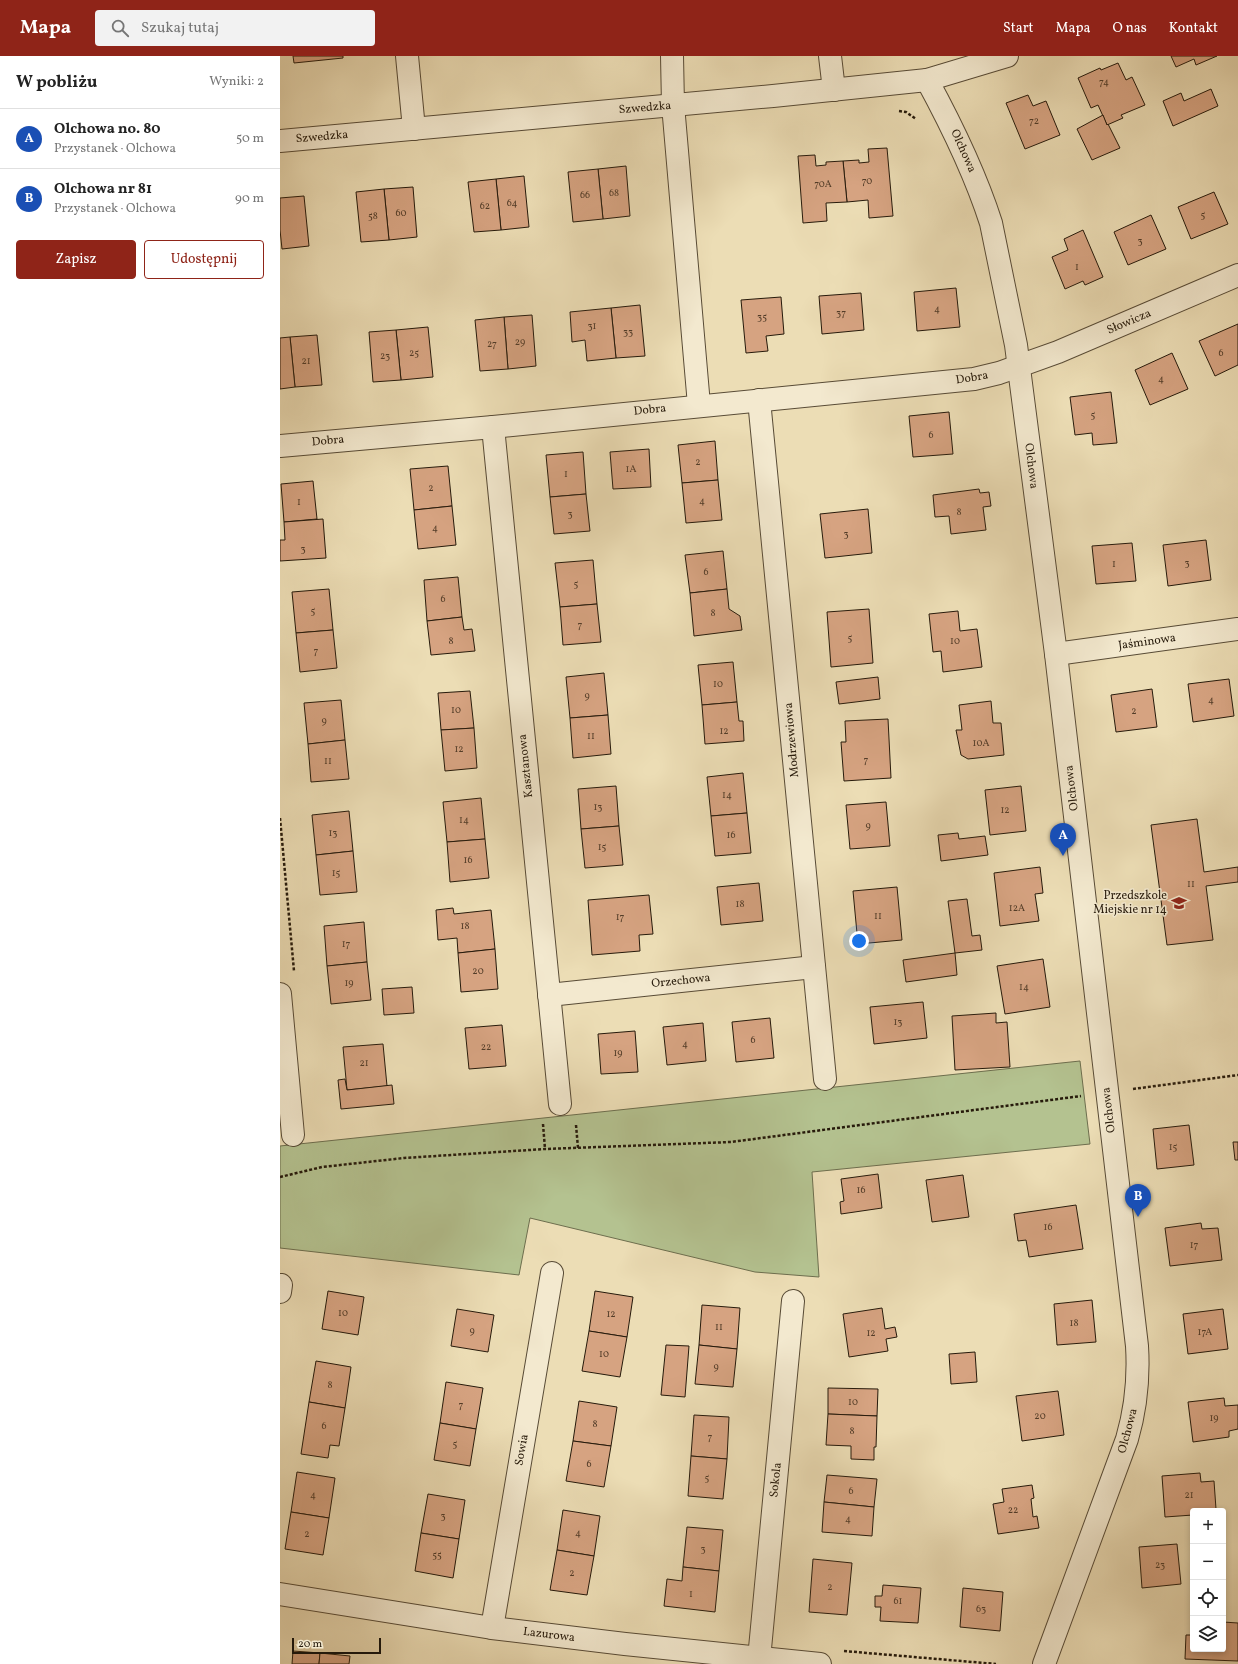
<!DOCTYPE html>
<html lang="pl">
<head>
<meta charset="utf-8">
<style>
	:root { --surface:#fff; --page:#f2f2f2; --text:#222; --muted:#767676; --line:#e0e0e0; --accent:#8f2418 }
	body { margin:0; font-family:Vollkorn,serif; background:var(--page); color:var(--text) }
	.controls { position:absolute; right:12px; bottom:12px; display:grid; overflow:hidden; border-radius:4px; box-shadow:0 2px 6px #0003 }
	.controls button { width:36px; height:36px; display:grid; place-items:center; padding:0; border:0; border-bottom:1px solid var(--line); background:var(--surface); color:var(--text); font:20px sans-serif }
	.scale { position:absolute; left:12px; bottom:10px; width:89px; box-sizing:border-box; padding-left:4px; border:2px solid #261a0b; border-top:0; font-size:11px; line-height:14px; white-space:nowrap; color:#261a0b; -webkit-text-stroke:3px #f3e9cf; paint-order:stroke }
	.you { position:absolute; left:579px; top:885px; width:14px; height:14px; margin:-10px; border:3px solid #fff; border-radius:50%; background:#1a73e8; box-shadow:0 0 0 6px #1a73e833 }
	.badge { display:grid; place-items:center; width:26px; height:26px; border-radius:50%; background:var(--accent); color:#fff; font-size:13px; font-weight:700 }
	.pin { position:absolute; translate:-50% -33px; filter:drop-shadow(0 1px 2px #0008) }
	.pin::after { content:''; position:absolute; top:21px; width:14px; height:12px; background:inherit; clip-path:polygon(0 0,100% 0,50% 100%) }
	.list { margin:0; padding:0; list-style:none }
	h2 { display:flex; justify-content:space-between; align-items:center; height:52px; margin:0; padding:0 16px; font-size:17px }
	h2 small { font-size:13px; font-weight:400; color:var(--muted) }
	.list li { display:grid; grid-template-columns:26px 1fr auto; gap:12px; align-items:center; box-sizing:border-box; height:60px; padding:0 16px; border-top:1px solid var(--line) }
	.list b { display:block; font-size:15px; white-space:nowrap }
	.list p { margin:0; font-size:13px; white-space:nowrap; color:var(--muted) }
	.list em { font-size:13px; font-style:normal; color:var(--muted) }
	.actions { display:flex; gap:8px; padding:12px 16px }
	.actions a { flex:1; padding:9px 0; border:1px solid var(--accent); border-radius:4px; text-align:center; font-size:14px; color:var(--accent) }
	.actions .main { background:var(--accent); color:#fff }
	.icon { flex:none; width:22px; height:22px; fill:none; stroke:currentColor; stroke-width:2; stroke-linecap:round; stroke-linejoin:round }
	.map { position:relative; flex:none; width:958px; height:1608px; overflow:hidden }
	header { display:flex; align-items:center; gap:24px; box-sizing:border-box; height:56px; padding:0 20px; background:var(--accent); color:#fff }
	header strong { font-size:19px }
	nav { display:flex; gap:22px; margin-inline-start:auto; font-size:14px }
	.search { width:280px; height:36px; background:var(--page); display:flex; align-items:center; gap:10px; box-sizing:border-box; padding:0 14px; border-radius:4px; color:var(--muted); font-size:15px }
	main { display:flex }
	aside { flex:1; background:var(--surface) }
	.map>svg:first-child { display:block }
</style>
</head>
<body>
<header>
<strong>Mapa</strong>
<div class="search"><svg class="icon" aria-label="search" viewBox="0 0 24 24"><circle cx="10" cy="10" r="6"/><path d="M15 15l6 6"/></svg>Szukaj tutaj</div>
<nav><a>Start</a><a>Mapa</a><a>O nas</a><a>Kontakt</a></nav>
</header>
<main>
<aside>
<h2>W pobliżu<small>Wyniki: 2</small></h2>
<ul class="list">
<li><span class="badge" style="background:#1a4fb4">A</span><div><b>Olchowa no. 80</b><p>Przystanek · Olchowa</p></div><em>50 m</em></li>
<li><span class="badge" style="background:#1a4fb4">B</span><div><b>Olchowa nr 81</b><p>Przystanek · Olchowa</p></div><em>90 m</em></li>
</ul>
<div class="actions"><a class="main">Zapisz</a><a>Udostępnij</a></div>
</aside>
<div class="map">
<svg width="958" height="1608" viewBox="0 0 958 1608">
	<rect width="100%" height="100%" fill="#ecddb5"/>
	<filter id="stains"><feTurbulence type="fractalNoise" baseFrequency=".005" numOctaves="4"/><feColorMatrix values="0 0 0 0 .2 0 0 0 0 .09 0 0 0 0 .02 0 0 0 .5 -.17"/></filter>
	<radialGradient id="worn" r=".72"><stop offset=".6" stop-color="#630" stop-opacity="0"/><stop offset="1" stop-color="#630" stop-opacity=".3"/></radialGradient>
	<!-- green -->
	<polygon fill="#b4c290" stroke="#6d6e4e" points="800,1005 810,1088 532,1116 539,1221 475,1216 250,1162 239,1219 0,1192 0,1090"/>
	<!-- building -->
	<g fill="#d6a381" stroke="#261a0b">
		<polygon points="13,0 63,0 63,2 14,7"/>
		<polygon points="891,0 937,0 916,9 914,3 896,11"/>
		<polygon points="838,7 846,24 852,21 865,49 841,59 843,62 827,69 818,49 811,52 798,22 820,12 821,14"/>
		<polygon points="931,33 938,50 893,70 883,45 901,37 904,45"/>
		<polygon points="748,39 753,50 766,45 780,79 745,93 726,47"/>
		<polygon points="823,59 827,69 828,68 840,92 812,104 797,73"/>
		<polygon points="607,92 613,160 589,162 588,144 567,146 563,105 579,104 579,107 589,106 588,93"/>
		<polygon points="535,99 536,110 546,109 546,106 563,105 567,146 546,147 547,165 523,167 518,100"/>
		<polygon points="346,110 350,160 323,163 318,113"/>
		<polygon points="318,113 323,163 293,166 288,116"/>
		<polygon points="244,120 249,171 221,174 216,123"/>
		<polygon points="216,123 221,174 194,176 188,126"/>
		<polygon points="133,131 137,181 109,184 104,133"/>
		<polygon points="104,133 109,184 81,186 76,136"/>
		<polygon points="934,136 948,168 911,183 898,151"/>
		<polygon points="24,140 29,190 2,193 0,174 0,142"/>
		<polygon points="871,159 886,193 848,209 834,176"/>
		<polygon points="803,174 823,221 805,229 803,225 785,233 772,201 788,194 784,183"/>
		<polygon points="676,232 680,271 637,275 634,236"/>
		<polygon points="581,237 584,274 542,278 539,240"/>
		<polygon points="501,241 504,278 486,280 488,295 466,297 461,244"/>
		<polygon points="360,249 365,300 336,302 331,252"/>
		<polygon points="331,252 336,302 307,305 305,284 292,286 290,256"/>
		<polygon points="252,259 256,310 228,313 224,261"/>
		<polygon points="224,261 228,313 200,315 195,264"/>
		<polygon points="958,268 958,309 935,320 919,285"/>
		<polygon points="148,271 153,321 121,324 116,274"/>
		<polygon points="116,274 121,324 93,326 89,276"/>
		<polygon points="37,279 42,329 15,331 10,281"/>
		<polygon points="10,281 15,331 0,333 0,282"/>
		<polygon points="892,297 908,333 870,349 855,314"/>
		<polygon points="831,336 837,387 813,389 812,377 795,379 790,341"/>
		<polygon points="669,356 673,398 633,401 629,360"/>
		<polygon points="435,385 438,424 402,427 398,389"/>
		<polygon points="369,393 371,431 333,433 330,396"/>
		<polygon points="303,396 306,438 270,441 266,399"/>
		<polygon points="168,410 172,450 134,454 130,413"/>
		<polygon points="438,424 442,464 406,467 402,427"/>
		<polygon points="33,425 37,463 4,466 1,428"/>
		<polygon points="699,433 700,437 709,436 711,450 703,451 706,474 671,478 669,460 655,461 653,439"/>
		<polygon points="306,438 310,475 274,478 270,441"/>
		<polygon points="172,450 176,489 138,493 134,454"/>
		<polygon points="588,453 592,497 545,502 540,458"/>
		<polygon points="43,463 46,502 0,505 0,484 5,484 4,466"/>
		<polygon points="926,484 931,524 888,530 883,489"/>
		<polygon points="852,487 856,525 816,528 812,490"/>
		<polygon points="443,495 447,533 410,537 405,499"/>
		<polygon points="313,504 317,548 280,551 275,507"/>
		<polygon points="178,521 182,561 147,565 144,524"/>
		<polygon points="49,533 53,574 16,577 12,536"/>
		<polygon points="447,533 449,553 460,560 462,574 414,580 410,537"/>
		<polygon points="317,548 321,586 283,589 280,551"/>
		<polygon points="589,553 593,607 551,611 547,556"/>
		<polygon points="678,555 680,575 697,573 702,611 663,616 661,595 653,596 649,558"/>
		<polygon points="182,561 184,574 192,573 195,595 151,599 147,565"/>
		<polygon points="53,574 57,612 20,616 16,577"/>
		<polygon points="453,606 457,646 422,649 418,609"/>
		<polygon points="324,617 328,659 290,662 286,621"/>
		<polygon points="598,621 600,643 559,648 556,626"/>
		<polygon points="949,623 954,660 913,666 908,628"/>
		<polygon points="872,633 877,671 836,676 831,639"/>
		<polygon points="190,635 194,672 161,674 158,637"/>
		<polygon points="61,644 65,684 28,688 24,647"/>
		<polygon points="711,645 713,667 721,667 724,699 688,703 681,699 676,674 682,674 679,649"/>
		<polygon points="457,646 459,665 463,665 464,685 425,688 422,649"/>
		<polygon points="328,659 331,698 293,702 290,662"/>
		<polygon points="608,663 611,722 564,725 561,686 566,686 565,665"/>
		<polygon points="194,672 197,712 165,715 161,674"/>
		<polygon points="65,684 69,723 31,726 28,688"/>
		<polygon points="463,717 467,757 431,760 427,721"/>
		<polygon points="336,730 339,770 301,773 298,733"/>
		<polygon points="741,730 746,775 710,779 705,734"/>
		<polygon points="201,742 205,783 167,786 163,746"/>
		<polygon points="606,746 610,790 570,793 566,749"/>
		<polygon points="69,755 73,795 36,799 32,759"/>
		<polygon points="467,757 471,797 435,800 431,760"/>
		<polygon points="917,763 924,816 958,811 958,826 926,830 933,884 887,889 871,769"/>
		<polygon points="339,770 343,809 305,812 301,773"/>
		<polygon points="678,777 679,783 705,780 708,799 661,805 658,779"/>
		<polygon points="205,783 209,822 170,826 167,786"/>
		<polygon points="73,795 77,836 40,839 36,799"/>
		<polygon points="760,811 763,837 755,838 759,865 720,870 714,817"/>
		<polygon points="479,827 483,865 441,869 437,831"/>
		<polygon points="617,831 622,884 578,888 573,835"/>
		<polygon points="369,839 373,878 359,879 360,895 312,899 308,844"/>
		<polygon points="687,843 692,880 700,879 702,894 675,897 668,845"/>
		<polygon points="173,852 174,858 211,854 215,893 178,897 177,882 158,884 156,854"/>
		<polygon points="84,866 87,906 47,910 44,870"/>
		<polygon points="215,893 218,933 181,936 178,897"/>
		<polygon points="675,897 677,919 626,926 623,904"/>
		<polygon points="763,903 770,951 725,958 717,910"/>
		<polygon points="87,906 91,944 51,948 47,910"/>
		<polygon points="132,931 134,957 104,959 102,933"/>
		<polygon points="643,946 647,982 594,988 590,951"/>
		<polygon points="716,957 716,967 727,966 730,1011 675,1014 672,960"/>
		<polygon points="490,962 494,1002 456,1006 452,966"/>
		<polygon points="423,967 426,1005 387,1009 383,971"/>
		<polygon points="222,969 226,1010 189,1013 185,972"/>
		<polygon points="355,975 358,1016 321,1018 318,978"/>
		<polygon points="103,988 107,1030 67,1034 63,991"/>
		<polygon points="65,1023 67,1034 112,1029 114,1048 61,1053 58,1024"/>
		<polygon points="909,1069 914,1109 877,1113 873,1073"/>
		<polygon points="953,1086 958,1086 958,1104 955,1104"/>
		<polygon points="598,1118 602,1152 561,1158 560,1146 564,1145 561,1123"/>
		<polygon points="683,1119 689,1161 652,1166 646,1124"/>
		<polygon points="796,1149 803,1193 749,1201 746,1184 738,1185 734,1158"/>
		<polygon points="921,1167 922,1173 938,1172 942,1204 890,1210 885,1172"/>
		<polygon points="48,1235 84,1241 78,1279 42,1273"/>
		<polygon points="315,1235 353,1241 347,1281 309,1275"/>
		<polygon points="812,1244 816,1286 777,1289 774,1248"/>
		<polygon points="422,1249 460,1252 457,1293 419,1289"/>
		<polygon points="602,1252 605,1273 615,1271 617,1281 606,1283 608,1295 569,1301 563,1258"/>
		<polygon points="177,1253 214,1259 208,1296 171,1290"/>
		<polygon points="943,1253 948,1293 908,1298 903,1258"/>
		<polygon points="309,1275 347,1281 340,1321 302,1315"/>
		<polygon points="386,1289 409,1290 405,1341 381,1339"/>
		<polygon points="419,1289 457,1293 453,1331 415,1328"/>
		<polygon points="695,1296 697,1326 671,1328 669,1298"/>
		<polygon points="36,1305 71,1311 65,1352 29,1346"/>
		<polygon points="166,1326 203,1332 196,1373 160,1367"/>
		<polygon points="548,1332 598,1333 597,1360 548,1358"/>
		<polygon points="778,1335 784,1379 742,1385 736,1340"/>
		<polygon points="944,1342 945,1350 958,1349 958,1373 949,1375 949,1381 913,1386 908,1346"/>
		<polygon points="299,1345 337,1351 331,1390 293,1385"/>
		<polygon points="29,1346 65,1352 59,1390 50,1389 48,1402 21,1398"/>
		<polygon points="548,1358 597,1360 596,1391 594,1391 594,1404 571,1403 571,1390 546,1389"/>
		<polygon points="414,1359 449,1361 447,1403 411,1400"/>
		<polygon points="160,1367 196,1373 190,1410 154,1404"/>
		<polygon points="293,1385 331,1390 324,1431 286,1425"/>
		<polygon points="411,1400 447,1403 443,1443 408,1440"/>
		<polygon points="17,1416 55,1422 49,1462 11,1456"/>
		<polygon points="920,1417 921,1426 934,1425 936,1453 913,1455 913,1459 885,1461 882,1420"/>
		<polygon points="547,1419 597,1423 594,1451 544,1446"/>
		<polygon points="752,1429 754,1442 751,1443 753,1461 757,1460 759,1472 718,1478 713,1448 724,1446 722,1433"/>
		<polygon points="148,1438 185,1444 179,1483 141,1477"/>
		<polygon points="544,1446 594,1451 592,1480 542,1476"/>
		<polygon points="283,1454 320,1460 314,1500 277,1494"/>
		<polygon points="11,1456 49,1462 43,1499 5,1493"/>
		<polygon points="407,1471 443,1474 439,1515 403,1511"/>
		<polygon points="141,1477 179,1483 173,1522 135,1515"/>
		<polygon points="897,1488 901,1528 862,1532 859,1491"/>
		<polygon points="277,1494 314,1500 307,1539 270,1534"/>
		<polygon points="533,1503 572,1507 567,1559 529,1556"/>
		<polygon points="403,1511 439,1515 435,1556 384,1550 387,1523 402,1525"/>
		<polygon points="603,1529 641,1532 638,1567 600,1565 601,1551 595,1551 595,1540 602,1540"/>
		<polygon points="683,1532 723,1536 720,1575 680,1571"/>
		<polygon points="943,1566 958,1567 958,1605 905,1603 906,1579 913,1579 913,1593 943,1593"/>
		<polygon points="13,1595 40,1597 39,1608 12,1608"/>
		<polygon points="40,1597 70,1600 69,1608 39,1608"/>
	</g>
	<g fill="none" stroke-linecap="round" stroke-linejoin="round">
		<!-- minor casing -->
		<g stroke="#584b36" stroke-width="24">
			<g id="minor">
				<polyline points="127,0 134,73"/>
				<polyline points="392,0 393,49 419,349"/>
				<polyline points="550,0 554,34"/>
				<path d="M647 24C672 70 695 117 711 167L736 289 776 598 857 1290C859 1322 856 1352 847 1383L764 1608"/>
				<polyline points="0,85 493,40 647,24 727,0"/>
				<polyline points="479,344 545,1023"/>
				<polyline points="213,371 280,1048"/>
				<polyline points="0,390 213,371 694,323 719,317 778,296 958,219"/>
				<polyline points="776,598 958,573"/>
				<polyline points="0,938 13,1079"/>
				<polyline points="269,939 534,911"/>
				<polyline points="0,1236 1,1229"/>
				<polyline points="0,1538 212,1572 345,1588 540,1608"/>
				<polyline points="212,1572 272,1217"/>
				<polyline points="479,1603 513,1245"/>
			</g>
		</g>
		<!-- path -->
		<g stroke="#261a0b" stroke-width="2.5" stroke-dasharray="3 2" stroke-linecap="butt">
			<polyline points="619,55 626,56 636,63"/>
			<polyline points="0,762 14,915"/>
			<polyline points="853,1033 958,1019"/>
			<polyline points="263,1068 265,1093"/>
			<polyline points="296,1069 298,1092"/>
			<polyline points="0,1121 42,1111 124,1102 265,1093 451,1086 801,1040"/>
			<polyline points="564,1595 716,1608"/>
		</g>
		<!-- minor -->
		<use href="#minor" stroke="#f3e9cf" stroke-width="22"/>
	</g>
	<!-- icons -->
	<defs>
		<g id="school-bare" transform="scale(1.2)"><path d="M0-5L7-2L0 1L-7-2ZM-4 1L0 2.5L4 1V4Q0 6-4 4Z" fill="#8f2418" stroke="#f3e9cf" stroke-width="2.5" paint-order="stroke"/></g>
	</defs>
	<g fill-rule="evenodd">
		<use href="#school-bare" x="899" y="847"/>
	</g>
	<g text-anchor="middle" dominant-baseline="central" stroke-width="3" stroke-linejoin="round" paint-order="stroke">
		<!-- number labels -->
		<g font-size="10" fill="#523c28">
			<text x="824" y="26">74</text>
			<text x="754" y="65">72</text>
			<text x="587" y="125">70</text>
			<text x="543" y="128">70A</text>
			<text x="334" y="137">68</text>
			<text x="305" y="139">66</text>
			<text x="232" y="147">64</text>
			<text x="205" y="150">62</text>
			<text x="121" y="157">60</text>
			<text x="923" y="159">5</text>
			<text x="93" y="160">58</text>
			<text x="860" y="185">3</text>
			<text x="797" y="211">1</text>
			<text x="657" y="253">4</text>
			<text x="561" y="257">37</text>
			<text x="482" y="261">35</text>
			<text x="312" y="270">31</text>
			<text x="348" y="276">33</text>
			<text x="240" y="286">29</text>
			<text x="212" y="288">27</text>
			<text x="134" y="297">25</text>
			<text x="941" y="297">6</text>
			<text x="105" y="300">23</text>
			<text x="26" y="305">21</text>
			<text x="881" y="323">4</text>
			<text x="813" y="359">5</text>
			<text x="651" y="379">6</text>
			<text x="418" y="406">2</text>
			<text x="351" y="413">1A</text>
			<text x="286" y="418">1</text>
			<text x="151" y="432">2</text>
			<text x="422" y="445">4</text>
			<text x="19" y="446">1</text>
			<text x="679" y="456">8</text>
			<text x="290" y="458">3</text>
			<text x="155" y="472">4</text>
			<text x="566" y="478">3</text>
			<text x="23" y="493">3</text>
			<text x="907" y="507">3</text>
			<text x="834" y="508">1</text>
			<text x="426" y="516">6</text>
			<text x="296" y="528">5</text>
			<text x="163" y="543">6</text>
			<text x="33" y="555">5</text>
			<text x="433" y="557">8</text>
			<text x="300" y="569">7</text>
			<text x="570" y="582">5</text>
			<text x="171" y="585">8</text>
			<text x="675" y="585">10</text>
			<text x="36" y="595">7</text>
			<text x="438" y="628">10</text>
			<text x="307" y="640">9</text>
			<text x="931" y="644">4</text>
			<text x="176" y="654">10</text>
			<text x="854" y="655">2</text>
			<text x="44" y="665">9</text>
			<text x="444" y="675">12</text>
			<text x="311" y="680">11</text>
			<text x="701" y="687">10A</text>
			<text x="179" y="693">12</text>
			<text x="586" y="704">7</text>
			<text x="48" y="705">11</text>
			<text x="447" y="739">14</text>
			<text x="318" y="751">13</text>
			<text x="725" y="754">12</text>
			<text x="184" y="764">14</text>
			<text x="588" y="770">9</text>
			<text x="53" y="777">13</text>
			<text x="451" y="779">16</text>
			<text x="322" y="791">15</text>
			<text x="188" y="804">16</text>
			<text x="56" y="817">15</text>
			<text x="911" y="828">11</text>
			<text x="460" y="848">18</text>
			<text x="737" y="852">12A</text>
			<text x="598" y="860">11</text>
			<text x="340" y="861">17</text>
			<text x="185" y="870">18</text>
			<text x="66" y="888">17</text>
			<text x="198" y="915">20</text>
			<text x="69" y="927">19</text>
			<text x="744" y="931">14</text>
			<text x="618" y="966">13</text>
			<text x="473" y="984">6</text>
			<text x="405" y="988">4</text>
			<text x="206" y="991">22</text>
			<text x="338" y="997">19</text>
			<text x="84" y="1007">21</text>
			<text x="893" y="1091">15</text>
			<text x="581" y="1134">16</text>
			<text x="768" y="1171">16</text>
			<text x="914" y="1189">17</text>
			<text x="63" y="1257">10</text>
			<text x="331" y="1258">12</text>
			<text x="794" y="1267">18</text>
			<text x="439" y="1271">11</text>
			<text x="192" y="1275">9</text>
			<text x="925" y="1276">17A</text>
			<text x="591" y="1277">12</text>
			<text x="324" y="1298">10</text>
			<text x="436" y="1311">9</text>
			<text x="50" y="1329">8</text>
			<text x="573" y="1346">10</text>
			<text x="181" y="1349">7</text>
			<text x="760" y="1360">20</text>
			<text x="934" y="1362">19</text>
			<text x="315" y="1368">8</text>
			<text x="44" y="1370">6</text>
			<text x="572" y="1375">8</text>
			<text x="430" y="1381">7</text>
			<text x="175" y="1388">5</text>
			<text x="309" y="1408">6</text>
			<text x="427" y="1422">5</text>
			<text x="571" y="1435">6</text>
			<text x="33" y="1439">4</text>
			<text x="909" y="1439">21</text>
			<text x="733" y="1454">22</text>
			<text x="163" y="1460">3</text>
			<text x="568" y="1463">4</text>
			<text x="298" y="1477">4</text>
			<text x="27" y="1478">2</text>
			<text x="423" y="1493">3</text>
			<text x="157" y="1499">55</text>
			<text x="880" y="1509">23</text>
			<text x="292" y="1517">2</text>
			<text x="550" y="1531">2</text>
			<text x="411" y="1538">1</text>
			<text x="618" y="1545">61</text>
			<text x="701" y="1553">63</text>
		</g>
		<!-- street labels -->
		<g font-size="12" fill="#261a0b" stroke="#f3e9cf">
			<text transform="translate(365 52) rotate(-5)">Szwedzka</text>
			<text transform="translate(42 81) rotate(-5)">Szwedzka</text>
			<text transform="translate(683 95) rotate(66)">Olchowa</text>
			<text transform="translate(849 266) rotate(-23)">Słowicza</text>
			<text transform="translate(692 322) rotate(-9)">Dobra</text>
			<text transform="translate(370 354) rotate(-6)">Dobra</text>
			<text transform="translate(48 385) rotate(-5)">Dobra</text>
			<text transform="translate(751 410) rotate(83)">Olchowa</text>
			<text transform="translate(867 586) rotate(-8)">Jaśminowa</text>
			<text transform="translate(512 684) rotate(-95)">Modrzewiowa</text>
			<text transform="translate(246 710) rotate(-96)">Kasztanowa</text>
			<text transform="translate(792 732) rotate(-97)">Olchowa</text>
			<text transform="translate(401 925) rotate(-6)">Orzechowa</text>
			<text transform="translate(829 1054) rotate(-97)">Olchowa</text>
			<text transform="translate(848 1375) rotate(-75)">Olchowa</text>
			<text transform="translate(242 1394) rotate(-80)">Sowia</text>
			<text transform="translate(496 1424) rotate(-84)">Sokola</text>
			<text transform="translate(269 1579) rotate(7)">Lazurowa</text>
		</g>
		<!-- poi labels -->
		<g font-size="12" fill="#261a0b" stroke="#f3e9cf" text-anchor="end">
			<text x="887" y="840">Przedszkole<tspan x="887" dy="14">Miejskie nr 14</tspan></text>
		</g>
	</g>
	<rect width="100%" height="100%" filter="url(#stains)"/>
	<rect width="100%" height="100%" fill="url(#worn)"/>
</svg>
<div class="controls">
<button>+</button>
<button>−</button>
<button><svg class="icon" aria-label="locate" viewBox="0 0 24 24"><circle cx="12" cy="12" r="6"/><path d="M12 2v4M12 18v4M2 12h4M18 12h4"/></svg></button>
<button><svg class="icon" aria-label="layers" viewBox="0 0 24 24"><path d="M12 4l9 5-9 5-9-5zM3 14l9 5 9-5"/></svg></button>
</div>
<div class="scale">20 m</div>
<div class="you"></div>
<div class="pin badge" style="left:783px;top:800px;background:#1a4fb4">A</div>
<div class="pin badge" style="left:858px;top:1161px;background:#1a4fb4">B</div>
</div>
</main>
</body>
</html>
